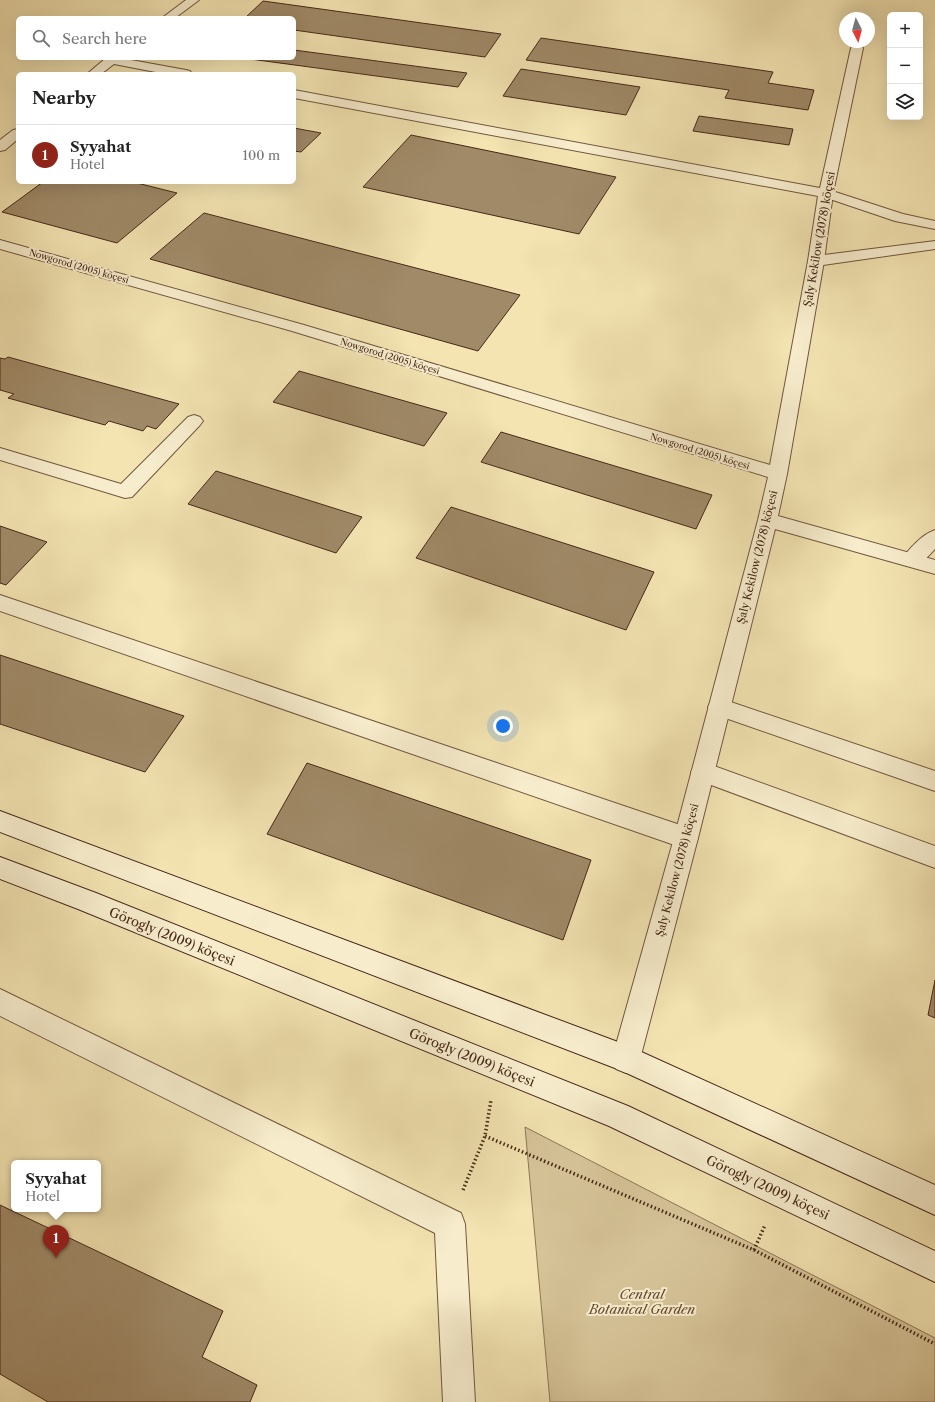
<!DOCTYPE html>
<html lang="en">
<head>
<meta charset="utf-8">
<style>
	:root { --surface:#fff; --page:#f6f6f6; --text:#222; --muted:#767676; --line:#e0e0e0; --accent:#8f2418 }
	body { margin:0; font-family:"Libre Caslon Text",serif; background:var(--page); color:var(--text) }
	.controls { position:absolute; right:12px; top:12px; display:grid; overflow:hidden; border-radius:6px; box-shadow:0 4px 16px #0002 }
	.controls button { width:36px; height:36px; display:grid; place-items:center; padding:0; border:0; border-bottom:1px solid var(--line); background:var(--surface); color:var(--text); font:20px sans-serif }
	.compass { position:absolute; left:839px; top:12px; width:36px; height:36px; border-radius:50%; background:var(--surface); box-shadow:0 4px 16px #0002; rotate:174deg }
	.you { position:absolute; left:503px; top:726px; width:14px; height:14px; margin:-10px; border:3px solid #fff; border-radius:50%; background:#1a73e8; box-shadow:0 0 0 6px #1a73e833 }
	.badge { display:grid; place-items:center; width:26px; height:26px; border-radius:50%; background:var(--accent); color:#fff; font-size:13px; font-weight:700 }
	.pin { position:absolute; translate:-50% -33px; filter:drop-shadow(0 1px 2px #0008) }
	.pin::after { content:''; position:absolute; top:21px; width:14px; height:12px; background:inherit; clip-path:polygon(0 0,100% 0,50% 100%) }
	.popup { position:absolute; left:11px; top:1160px; width:90px; height:52px; box-sizing:border-box; display:grid; place-content:center; border-radius:6px; background:var(--surface); filter:drop-shadow(0 1px 3px #0005); font-size:13px; white-space:nowrap; color:var(--muted) }
	.popup b { font-size:15px; color:var(--text) }
	.popup::after { content:''; position:absolute; left:50%; top:100%; margin-left:-8px; border:8px solid transparent; border-top-color:var(--surface) }
	.list { margin:0; padding:0; list-style:none }
	h2 { display:flex; justify-content:space-between; align-items:center; height:52px; margin:0; padding:0 16px; font-size:17px }
	h2 small { font-size:13px; font-weight:400; color:var(--muted) }
	.list li { display:grid; grid-template-columns:26px 1fr auto; gap:12px; align-items:center; box-sizing:border-box; height:60px; padding:0 16px; border-top:1px solid var(--line) }
	.list b { display:block; font-size:15px; white-space:nowrap }
	.list p { margin:0; font-size:13px; white-space:nowrap; color:var(--muted) }
	.list em { font-size:13px; font-style:normal; color:var(--muted) }
	.icon { flex:none; width:22px; height:22px; fill:none; stroke:currentColor; stroke-width:2; stroke-linecap:round; stroke-linejoin:round }
	.map { position:relative; flex:none; width:935px; height:1402px; overflow:hidden }
	.search { position:absolute; background:var(--surface); box-shadow:0 4px 16px #0002; left:16px; top:16px; width:280px; height:44px; display:flex; align-items:center; gap:10px; box-sizing:border-box; padding:0 14px; border-radius:6px; color:var(--muted); font-size:15px }
	.panel { position:absolute; background:var(--surface); box-shadow:0 4px 16px #0002; left:16px; top:72px; width:280px; height:112px; border-radius:6px }
	.map>svg:first-child { display:block }
</style>
</head>
<body>
<div class="map">
<svg width="935" height="1402" viewBox="0 0 935 1402">
	<rect width="100%" height="100%" fill="#f3e4b2"/>
	<filter id="stains"><feTurbulence type="fractalNoise" baseFrequency=".005" numOctaves="4"/><feColorMatrix values="0 0 0 0 .2 0 0 0 0 .09 0 0 0 0 .02 0 0 0 .5 -.17"/></filter>
	<radialGradient id="worn" r=".72"><stop offset=".6" stop-color="#630" stop-opacity="0"/><stop offset="1" stop-color="#630" stop-opacity=".3"/></radialGradient>
	<!-- green -->
	<polygon fill="#d6c498" stroke="#8e7658" points="525,1127 935,1338 935,1402 550,1402"/>
	<!-- building -->
	<g fill="#a08a68" stroke="#472818">
		<polygon points="263,1 501,34 485,57 294,30 294,18 245,18"/>
		<polygon points="541,38 773,72 768,83 814,90 808,110 725,98 729,90 526,60"/>
		<polygon points="294,50 467,73 458,87 250,59 251,58 294,58"/>
		<polygon points="521,69 640,87 626,115 503,96"/>
		<polygon points="699,116 793,129 789,145 693,131"/>
		<polygon points="294,128 321,133 301,152 294,151"/>
		<polygon points="411,135 616,177 579,234 363,187"/>
		<polygon points="43,182 133,182 177,193 117,243 2,212"/>
		<polygon points="204,213 520,295 478,351 150,259"/>
		<polygon points="8,357 179,404 156,429 147,426 143,431 109,421 105,425 8,398 14,394 0,390 0,358 5,359"/>
		<polygon points="299,371 447,413 424,446 273,402"/>
		<polygon points="501,432 712,495 696,529 481,462"/>
		<polygon points="216,471 362,517 336,553 188,504"/>
		<polygon points="451,507 654,572 626,630 416,558"/>
		<polygon points="0,526 47,542 6,585 0,583"/>
		<polygon points="0,655 184,716 145,772 0,724"/>
		<polygon points="307,763 591,860 563,940 267,834"/>
		<polygon points="935,980 935,1018 928,1015"/>
		<polygon points="0,1205 223,1311 202,1357 257,1385 250,1402 48,1402 0,1374"/>
	</g>
	<g fill="none" stroke-linecap="round" stroke-linejoin="round">
		<!-- service casing -->
		<g stroke="#72573e" stroke-width="2">
			<g id="service">
				<polygon points="826,189 903,214 935,221 935,229 895,221 821,196 819,193 821,190"/>
				<polygon points="935,241 935,249 816,266 811,264 808,261 811,258 816,256"/>
				<polygon points="194,415 200,417 203,421 200,425 132,497 125,498 0,460 0,448 121,484 188,417"/>
				<path d="M935 530V549C926 558 919 569 905 565L902 560C908 549 923 534 935 530Z"/>
				<polygon points="0,595 686,827 695,830 698,838 695,846 686,849 0,611"/>
				<polygon points="719,698 935,771 935,791 711,713 708,707 711,701"/>
				<polygon points="703,762 935,846 935,868 695,779 691,772 695,765"/>
			</g>
		</g>
		<!-- minor casing -->
		<g stroke="#72573e" stroke-width="2">
			<g id="minor">
				<polygon points="186,0 199,0 175,18 162,18"/>
				<polygon points="857,44 861,45 863,48 833,193 824,261 787,474 778,516 935,560 935,574 775,529 698,838 640,1059 636,1069 626,1073 616,1069 612,1059 674,838 758,520 768,477 292,331 0,249 0,240 304,325 770,465 808,261 818,196 294,98 294,90 820,188 851,48 853,45"/>
				<polygon points="106,58 120,58 186,70 190,71 192,74 166,74 114,64 101,74 87,74"/>
				<polygon points="18,129 18,139 5,150 0,151 0,140 13,130"/>
				<polygon points="0,989 461,1213 465,1224 475,1402 443,1402 435,1233 0,1016"/>
			</g>
		</g>
		<!-- secondary casing -->
		<g stroke="#472818" stroke-width="2">
			<g id="secondary">
				<polygon points="0,811 626,1045 935,1185 935,1215 620,1070 0,832"/>
				<polygon points="0,857 96,893 628,1106 935,1251 935,1282 609,1126 78,909 0,879"/>
			</g>
		</g>
		<!-- path -->
		<g stroke="#472818" stroke-width="3.5" stroke-dasharray="1.5 2.5" stroke-linecap="butt">
			<polyline points="485,1136 754,1250 935,1344"/>
			<polyline points="463,1190 485,1136 491,1100"/>
			<polyline points="754,1250 765,1225"/>
		</g>
		<!-- service -->
		<use href="#service" fill="#f7edcd" fill-rule="evenodd"/>
		<!-- minor -->
		<use href="#minor" fill="#f7edcd" fill-rule="evenodd"/>
		<!-- secondary -->
		<use href="#secondary" fill="#f7edcd" fill-rule="evenodd"/>
	</g>
	<g text-anchor="middle" dominant-baseline="central" stroke-width="4" stroke-linejoin="round" paint-order="stroke">
		<!-- far-street labels -->
		<g font-size="9" fill="#472818" stroke="#f7edcd">
			<text transform="translate(79 266) rotate(16)">Nowgorod (2005) köçesi</text>
			<text transform="translate(390 356) rotate(17)">Nowgorod (2005) köçesi</text>
			<text transform="translate(700 451) rotate(17)">Nowgorod (2005) köçesi</text>
		</g>
		<!-- street labels -->
		<g font-size="11" fill="#472818" stroke="#f7edcd">
			<text transform="translate(819 239) rotate(-80)">Şaly Kekilow (2078) köçesi</text>
			<text transform="translate(757 557) rotate(-76)">Şaly Kekilow (2078) köçesi</text>
			<text transform="translate(677 870) rotate(-75)">Şaly Kekilow (2078) köçesi</text>
		</g>
		<!-- near-street labels -->
		<g font-size="13" fill="#472818" stroke="#f7edcd">
			<text transform="translate(172 936) rotate(22)">Görogly (2009) köçesi</text>
			<text transform="translate(472 1057) rotate(22)">Görogly (2009) köçesi</text>
			<text transform="translate(768 1187) rotate(25)">Görogly (2009) köçesi</text>
		</g>
		<!-- near-park labels -->
		<g font-size="13" font-style="italic" fill="#644732" stroke="#f7edcd">
			<text x="642" y="1294">Central<tspan x="642" dy="15">Botanical Garden</tspan></text>
		</g>
	</g>
	<rect width="100%" height="100%" filter="url(#stains)"/>
	<rect width="100%" height="100%" fill="url(#worn)"/>
</svg>
<div class="controls">
<button>+</button>
<button>−</button>
<button><svg class="icon" aria-label="layers" viewBox="0 0 24 24"><path d="M12 4l9 5-9 5-9-5zM3 14l9 5 9-5"/></svg></button>
</div>
<svg class="compass" viewBox="-18 -18 36 36"><path d="M0-13l5 13h-10z" fill="#e53935"/><path d="M0 13l5-13h-10z" fill="#767676"/></svg>
<div class="you"></div>
<div class="pin badge" style="left:56px;top:1258px">1</div>
<div class="popup"><b>Syyahat</b>Hotel</div>
<div class="search"><svg class="icon" aria-label="search" viewBox="0 0 24 24"><circle cx="10" cy="10" r="6"/><path d="M15 15l6 6"/></svg>Search here</div>
<section class="panel">
<h2>Nearby<small></small></h2>
<ul class="list">
<li><span class="badge">1</span><div><b>Syyahat</b><p>Hotel</p></div><em>100 m</em></li>
</ul>
</section>
</div>
</body>
</html>
